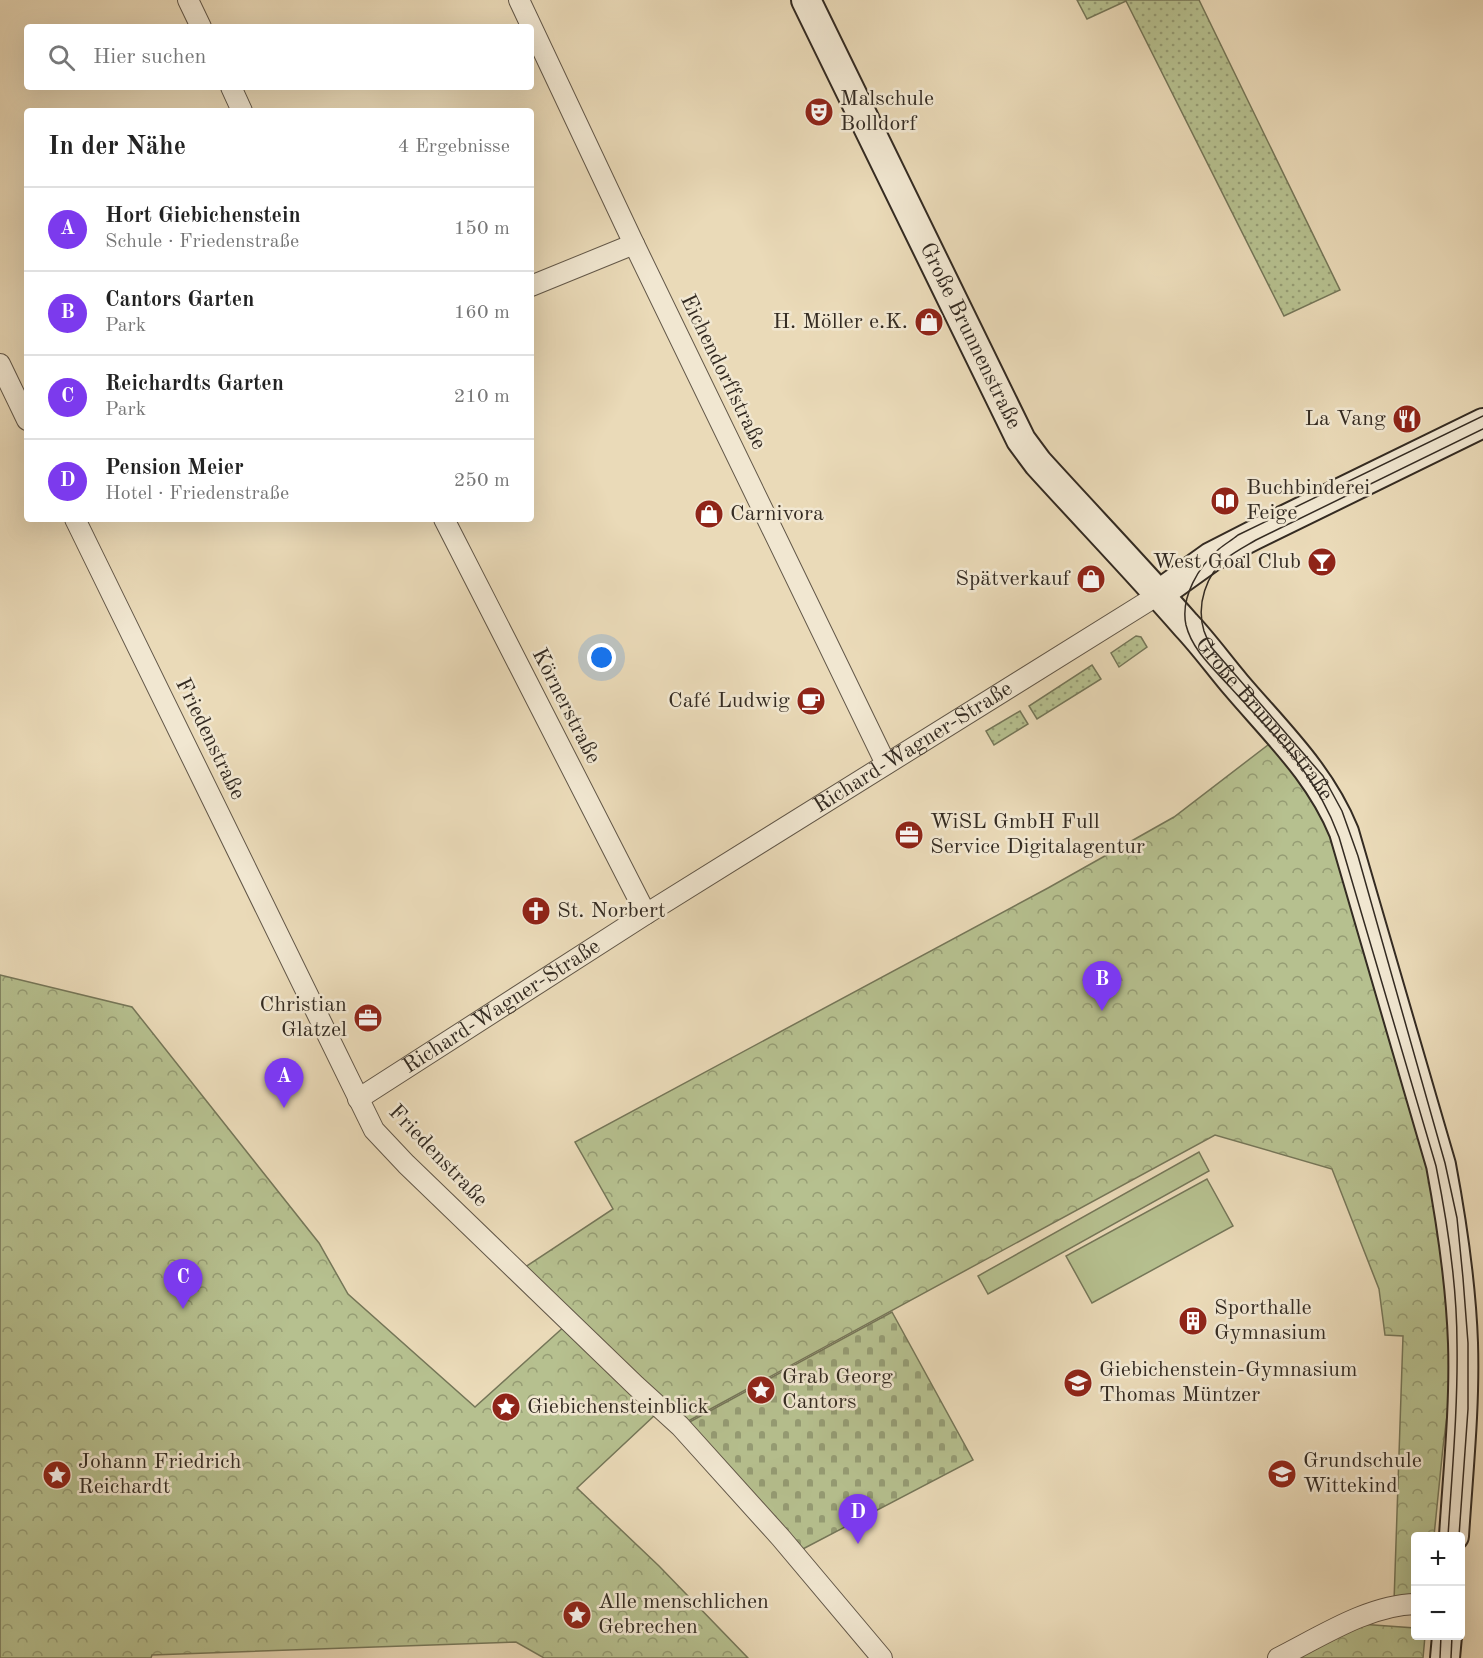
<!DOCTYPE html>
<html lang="de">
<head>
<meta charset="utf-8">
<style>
	:root { --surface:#fff; --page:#f6f6f6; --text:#222; --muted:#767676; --line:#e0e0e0; --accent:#7c3aed }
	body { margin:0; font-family:"Old Standard TT",serif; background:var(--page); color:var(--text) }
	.controls { position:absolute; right:18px; bottom:18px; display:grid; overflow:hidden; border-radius:6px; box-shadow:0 6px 24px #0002 }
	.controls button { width:54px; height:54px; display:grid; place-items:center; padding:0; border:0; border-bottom:2px solid var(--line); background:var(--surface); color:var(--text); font:30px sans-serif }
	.you { position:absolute; left:602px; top:658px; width:21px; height:21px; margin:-15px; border:4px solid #fff; border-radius:50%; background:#1a73e8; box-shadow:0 0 0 9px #1a73e833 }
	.badge { display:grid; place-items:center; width:39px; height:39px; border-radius:50%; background:var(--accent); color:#fff; font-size:20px; font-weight:700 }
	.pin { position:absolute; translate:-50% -50px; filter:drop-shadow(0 2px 3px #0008) }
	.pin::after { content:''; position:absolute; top:32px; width:21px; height:18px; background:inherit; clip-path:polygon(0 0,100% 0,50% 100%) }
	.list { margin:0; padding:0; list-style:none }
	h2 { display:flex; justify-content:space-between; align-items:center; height:78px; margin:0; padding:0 24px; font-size:26px }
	h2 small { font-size:20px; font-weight:400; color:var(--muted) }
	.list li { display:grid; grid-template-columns:39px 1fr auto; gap:18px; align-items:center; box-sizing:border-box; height:84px; padding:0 24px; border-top:2px solid var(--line) }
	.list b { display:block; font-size:22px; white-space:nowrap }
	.list p { margin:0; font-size:20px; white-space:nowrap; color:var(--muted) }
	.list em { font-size:20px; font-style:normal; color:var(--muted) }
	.icon { flex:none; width:33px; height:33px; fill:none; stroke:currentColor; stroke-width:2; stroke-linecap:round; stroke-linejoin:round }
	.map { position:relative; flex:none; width:1483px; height:1658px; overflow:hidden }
	.search { position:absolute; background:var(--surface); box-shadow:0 6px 24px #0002; left:24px; top:24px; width:510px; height:66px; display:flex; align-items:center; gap:15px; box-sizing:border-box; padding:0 21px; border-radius:6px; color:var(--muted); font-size:22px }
	.panel { position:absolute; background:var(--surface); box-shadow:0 6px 24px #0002; left:24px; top:108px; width:510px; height:414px; border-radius:6px }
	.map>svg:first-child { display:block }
</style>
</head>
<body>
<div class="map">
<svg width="1483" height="1658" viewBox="0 0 1483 1658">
	<defs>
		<pattern id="cemetery-stones" width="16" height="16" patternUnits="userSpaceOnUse" patternTransform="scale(1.5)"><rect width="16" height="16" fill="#b6c08f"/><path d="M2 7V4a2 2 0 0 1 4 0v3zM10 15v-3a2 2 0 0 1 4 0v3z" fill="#959c74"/></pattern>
		<pattern id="park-crowns" width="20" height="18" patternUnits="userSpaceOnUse" patternTransform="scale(1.5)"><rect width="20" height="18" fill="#b6c08f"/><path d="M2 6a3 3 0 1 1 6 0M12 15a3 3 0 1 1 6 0" fill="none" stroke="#959c74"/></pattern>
		<pattern id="garden-dots" width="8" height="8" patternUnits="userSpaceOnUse" patternTransform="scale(1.5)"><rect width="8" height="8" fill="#b6c08f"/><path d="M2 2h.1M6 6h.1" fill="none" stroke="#959c74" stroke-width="1.8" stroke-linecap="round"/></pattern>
	</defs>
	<rect width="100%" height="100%" fill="#eadab8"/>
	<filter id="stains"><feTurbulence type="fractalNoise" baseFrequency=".00333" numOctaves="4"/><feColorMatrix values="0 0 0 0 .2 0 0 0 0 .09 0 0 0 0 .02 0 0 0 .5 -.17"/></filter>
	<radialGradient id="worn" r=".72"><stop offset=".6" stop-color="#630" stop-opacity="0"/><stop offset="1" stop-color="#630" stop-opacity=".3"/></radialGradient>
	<!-- grass -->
	<g fill="#b6c08f" stroke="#757658" stroke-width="1.5">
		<polygon points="1199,1152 1209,1171 988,1294 978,1276"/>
		<polygon points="1207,1179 1233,1226 1092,1303 1066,1256"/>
	</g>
	<!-- cemetery -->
	<polygon fill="url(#cemetery-stones)" stroke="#757658" stroke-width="1.5" points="892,1312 973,1460 799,1551 684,1425"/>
	<!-- park -->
	<g fill="url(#park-crowns)" stroke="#757658" stroke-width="1.5">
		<polygon points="1281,735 1328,817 1434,1164 1456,1345 1443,1447 1434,1536 1416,1536 1415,1601 1394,1602 1403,1336 1385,1335 1379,1289 1332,1169 1215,1135 681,1425 519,1271 613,1209 575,1142 1048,888 1174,817"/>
		<polygon points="0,975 132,1007 319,1243 348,1294 475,1407 566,1325 656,1414 577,1488 659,1566 748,1658 544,1658 516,1642 152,1655 151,1658 0,1658"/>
		<polygon points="1360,1624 1415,1628 1416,1636 1425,1636 1423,1658 1293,1658"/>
	</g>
	<!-- garden -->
	<g fill="url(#garden-dots)" stroke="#757658" stroke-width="1.5">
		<polygon points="1077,0 1199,0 1340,290 1284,316 1126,1 1087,19"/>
		<polygon points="1136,636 1141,637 1147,647 1119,667 1111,653"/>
		<polygon points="1092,665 1101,679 1037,719 1029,706"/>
		<polygon points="1020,711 1028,724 994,745 986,731"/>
	</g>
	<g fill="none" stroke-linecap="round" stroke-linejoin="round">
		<!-- street casing -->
		<g stroke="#625748" stroke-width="22">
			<g id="street">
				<polyline points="188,0 201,27"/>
				<polyline points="519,0 634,244 886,764"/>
				<polyline points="231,87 242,111"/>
				<polyline points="531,286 634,244"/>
				<polyline points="0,364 27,420"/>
				<polyline points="75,519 374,1130 406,1164 636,1386 680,1426 781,1538 882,1658"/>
				<polyline points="444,519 646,914"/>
				<path id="s1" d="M358 1099 646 914 1158 595"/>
				<path d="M1278 1658C1320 1637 1368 1605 1416 1604"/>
			</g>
		</g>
		<!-- secondary casing -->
		<g stroke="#342b22" stroke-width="32">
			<g id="secondary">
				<path id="s2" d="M806 0 1021 440 1038 463C1087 517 1138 570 1186 625 1204 644 1219 665 1236 685 1276 732 1320 773 1344 832L1441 1165C1452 1224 1461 1283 1463 1343 1465 1408 1458 1472 1454 1536"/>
				<polyline points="1158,595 1211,557 1254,535 1483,423"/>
				<polyline points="1445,1658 1447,1636"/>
			</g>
		</g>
		<!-- street -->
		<use href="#street" stroke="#f1e7d1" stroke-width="20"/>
		<!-- secondary -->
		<use href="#secondary" stroke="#f1e7d1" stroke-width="28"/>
		<!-- tram -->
		<g stroke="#342b22" stroke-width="1.5">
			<path d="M1448 1536C1452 1472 1458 1408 1457 1344 1457 1284 1448 1225 1436 1166L1339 837C1328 807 1312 780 1292 755 1272 732 1251 710 1230 687 1214 669 1192 650 1186 625 1180 597 1199 566 1219 549 1225 544 1232 540 1238 535L1483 416"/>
			<path d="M1459 1536 1468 1409V1343L1463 1278 1457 1218 1445 1163 1358 856 1342 811 1323 776 1212 648C1209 643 1206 637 1204 631 1196 605 1206 574 1227 558 1236 551 1246 546 1256 540L1483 429"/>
			<polyline points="1440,1658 1441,1636"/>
			<polyline points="1451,1658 1452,1636"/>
		</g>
	</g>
	<!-- icons -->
	<defs>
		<g id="theatre-disc" transform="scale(1.5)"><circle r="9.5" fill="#8f2418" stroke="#f1e7d1"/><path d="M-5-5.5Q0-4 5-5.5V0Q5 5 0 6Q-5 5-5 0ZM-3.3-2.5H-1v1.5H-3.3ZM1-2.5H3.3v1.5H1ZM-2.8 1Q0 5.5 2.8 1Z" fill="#fff"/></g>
		<g id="shop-disc" transform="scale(1.5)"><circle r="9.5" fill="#8f2418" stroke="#f1e7d1"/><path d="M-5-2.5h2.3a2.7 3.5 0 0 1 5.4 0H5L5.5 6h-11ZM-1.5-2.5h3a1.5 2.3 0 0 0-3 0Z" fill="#fff"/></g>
		<g id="restaurant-disc" transform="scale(1.5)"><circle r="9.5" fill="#8f2418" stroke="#f1e7d1"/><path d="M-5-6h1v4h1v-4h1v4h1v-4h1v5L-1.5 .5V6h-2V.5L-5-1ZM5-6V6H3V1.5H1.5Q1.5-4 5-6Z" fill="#fff"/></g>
		<g id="library-disc" transform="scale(1.5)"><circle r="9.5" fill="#8f2418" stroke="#f1e7d1"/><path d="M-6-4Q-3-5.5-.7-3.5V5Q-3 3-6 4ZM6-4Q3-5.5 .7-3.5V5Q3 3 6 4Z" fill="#fff"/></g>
		<g id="bar-disc" transform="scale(1.5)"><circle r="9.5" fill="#8f2418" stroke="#f1e7d1"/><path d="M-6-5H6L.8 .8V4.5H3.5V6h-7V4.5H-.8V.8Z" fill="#fff"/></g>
		<g id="cafe-disc" transform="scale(1.5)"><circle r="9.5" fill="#8f2418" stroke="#f1e7d1"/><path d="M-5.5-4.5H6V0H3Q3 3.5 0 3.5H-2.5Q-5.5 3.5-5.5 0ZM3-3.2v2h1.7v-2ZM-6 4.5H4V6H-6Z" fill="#fff"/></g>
		<g id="office-disc" transform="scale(1.5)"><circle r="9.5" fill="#8f2418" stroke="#f1e7d1"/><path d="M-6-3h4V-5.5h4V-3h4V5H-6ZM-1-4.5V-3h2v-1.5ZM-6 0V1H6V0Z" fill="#fff"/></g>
		<g id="church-disc" transform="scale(1.5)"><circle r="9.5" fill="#8f2418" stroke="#f1e7d1"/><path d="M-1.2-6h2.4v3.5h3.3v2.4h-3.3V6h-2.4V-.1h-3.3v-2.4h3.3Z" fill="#fff"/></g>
		<g id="building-disc" transform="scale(1.5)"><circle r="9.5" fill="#8f2418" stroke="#f1e7d1"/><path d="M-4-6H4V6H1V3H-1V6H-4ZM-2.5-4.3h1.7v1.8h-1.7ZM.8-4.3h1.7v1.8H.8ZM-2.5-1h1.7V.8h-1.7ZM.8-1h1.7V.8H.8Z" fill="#fff"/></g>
		<g id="school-disc" transform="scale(1.5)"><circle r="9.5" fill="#8f2418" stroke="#f1e7d1"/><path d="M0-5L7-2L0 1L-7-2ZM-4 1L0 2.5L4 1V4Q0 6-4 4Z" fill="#fff"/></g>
		<g id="sight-disc" transform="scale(1.5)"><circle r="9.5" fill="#8f2418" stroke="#f1e7d1"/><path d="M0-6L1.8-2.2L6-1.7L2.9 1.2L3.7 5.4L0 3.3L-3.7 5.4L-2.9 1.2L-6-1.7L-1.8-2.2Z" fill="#fff"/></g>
	</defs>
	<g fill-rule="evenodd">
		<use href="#theatre-disc" x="819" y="112"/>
		<use href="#shop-disc" x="929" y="322"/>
		<use href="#restaurant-disc" x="1407" y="419"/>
		<use href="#library-disc" x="1225" y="501"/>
		<use href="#shop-disc" x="709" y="514"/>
		<use href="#bar-disc" x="1322" y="562"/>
		<use href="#shop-disc" x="1091" y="579"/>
		<use href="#cafe-disc" x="811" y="701"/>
		<use href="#office-disc" x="909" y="835"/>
		<use href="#church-disc" x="536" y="911"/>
		<use href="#office-disc" x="368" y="1018"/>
		<use href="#building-disc" x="1193" y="1321"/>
		<use href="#school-disc" x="1078" y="1383"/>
		<use href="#sight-disc" x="761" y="1390"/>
		<use href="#sight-disc" x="506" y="1407"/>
		<use href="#school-disc" x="1282" y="1474"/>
		<use href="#sight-disc" x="57" y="1475"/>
		<use href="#sight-disc" x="577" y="1615"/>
	</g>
	<g text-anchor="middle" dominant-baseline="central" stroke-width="5" stroke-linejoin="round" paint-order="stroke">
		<!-- poi labels -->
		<g font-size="22" fill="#342b22" stroke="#f1e7d1" text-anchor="start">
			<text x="840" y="99">Malschule<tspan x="840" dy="25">Bolldorf</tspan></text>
			<text x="908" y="322" text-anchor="end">H. Möller e.K.</text>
			<text x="1386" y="419" text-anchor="end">La Vang</text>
			<text x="1246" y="488">Buchbinderei<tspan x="1246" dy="25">Feige</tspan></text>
			<text x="730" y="514">Carnivora</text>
			<text x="1301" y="562" text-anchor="end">West Goal Club</text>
			<text x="1070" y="579" text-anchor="end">Spätverkauf</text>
			<text x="790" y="701" text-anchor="end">Café Ludwig</text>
			<text x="930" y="822">WiSL GmbH Full<tspan x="930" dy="25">Service Digitalagentur</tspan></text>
			<text x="557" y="911">St. Norbert</text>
			<text x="347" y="1005" text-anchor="end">Christian<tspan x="347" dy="25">Glatzel</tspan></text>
			<text x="1214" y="1308">Sporthalle<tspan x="1214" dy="25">Gymnasium</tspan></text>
			<text x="1099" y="1370">Giebichenstein-Gymnasium<tspan x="1099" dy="25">Thomas Müntzer</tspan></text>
			<text x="782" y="1377">Grab Georg<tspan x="782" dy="25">Cantors</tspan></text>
			<text x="527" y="1407">Giebichensteinblick</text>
			<text x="1303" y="1461">Grundschule<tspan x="1303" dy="25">Wittekind</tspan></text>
			<text x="78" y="1462">Johann Friedrich<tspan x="78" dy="25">Reichardt</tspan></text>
			<text x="598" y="1602">Alle menschlichen<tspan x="598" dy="25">Gebrechen</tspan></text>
		</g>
		<!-- street labels -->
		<g font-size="22" fill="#342b22" stroke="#f1e7d1">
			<text stroke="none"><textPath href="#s2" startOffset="374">Große Brunnenstraße</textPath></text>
			<text transform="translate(723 372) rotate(64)">Eichendorffstraße</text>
			<text transform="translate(566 706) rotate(63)">Körnerstraße</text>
			<text stroke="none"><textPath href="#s2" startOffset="860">Große Brunnenstraße</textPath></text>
			<text transform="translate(210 739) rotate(64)">Friedenstraße</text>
			<text stroke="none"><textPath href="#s1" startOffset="657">Richard-Wagner-Straße</textPath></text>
			<text stroke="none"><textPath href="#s1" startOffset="171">Richard-Wagner-Straße</textPath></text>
			<text transform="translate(438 1156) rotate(46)">Friedenstraße</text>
		</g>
	</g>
	<rect width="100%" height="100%" filter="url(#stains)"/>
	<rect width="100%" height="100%" fill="url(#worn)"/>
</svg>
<div class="controls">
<button>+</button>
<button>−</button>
</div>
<div class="you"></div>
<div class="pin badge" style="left:284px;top:1108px">A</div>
<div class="pin badge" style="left:1102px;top:1011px">B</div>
<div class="pin badge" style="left:183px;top:1309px">C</div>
<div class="pin badge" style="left:858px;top:1544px">D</div>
<div class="search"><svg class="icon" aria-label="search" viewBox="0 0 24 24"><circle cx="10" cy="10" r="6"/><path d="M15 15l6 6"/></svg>Hier suchen</div>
<section class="panel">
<h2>In der Nähe<small>4 Ergebnisse</small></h2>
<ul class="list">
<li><span class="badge">A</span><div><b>Hort Giebichenstein</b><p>Schule · Friedenstraße</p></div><em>150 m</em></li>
<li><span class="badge">B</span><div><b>Cantors Garten</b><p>Park</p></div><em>160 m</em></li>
<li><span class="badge">C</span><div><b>Reichardts Garten</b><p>Park</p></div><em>210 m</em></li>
<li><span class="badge">D</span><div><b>Pension Meier</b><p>Hotel · Friedenstraße</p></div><em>250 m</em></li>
</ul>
</section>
</div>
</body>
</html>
